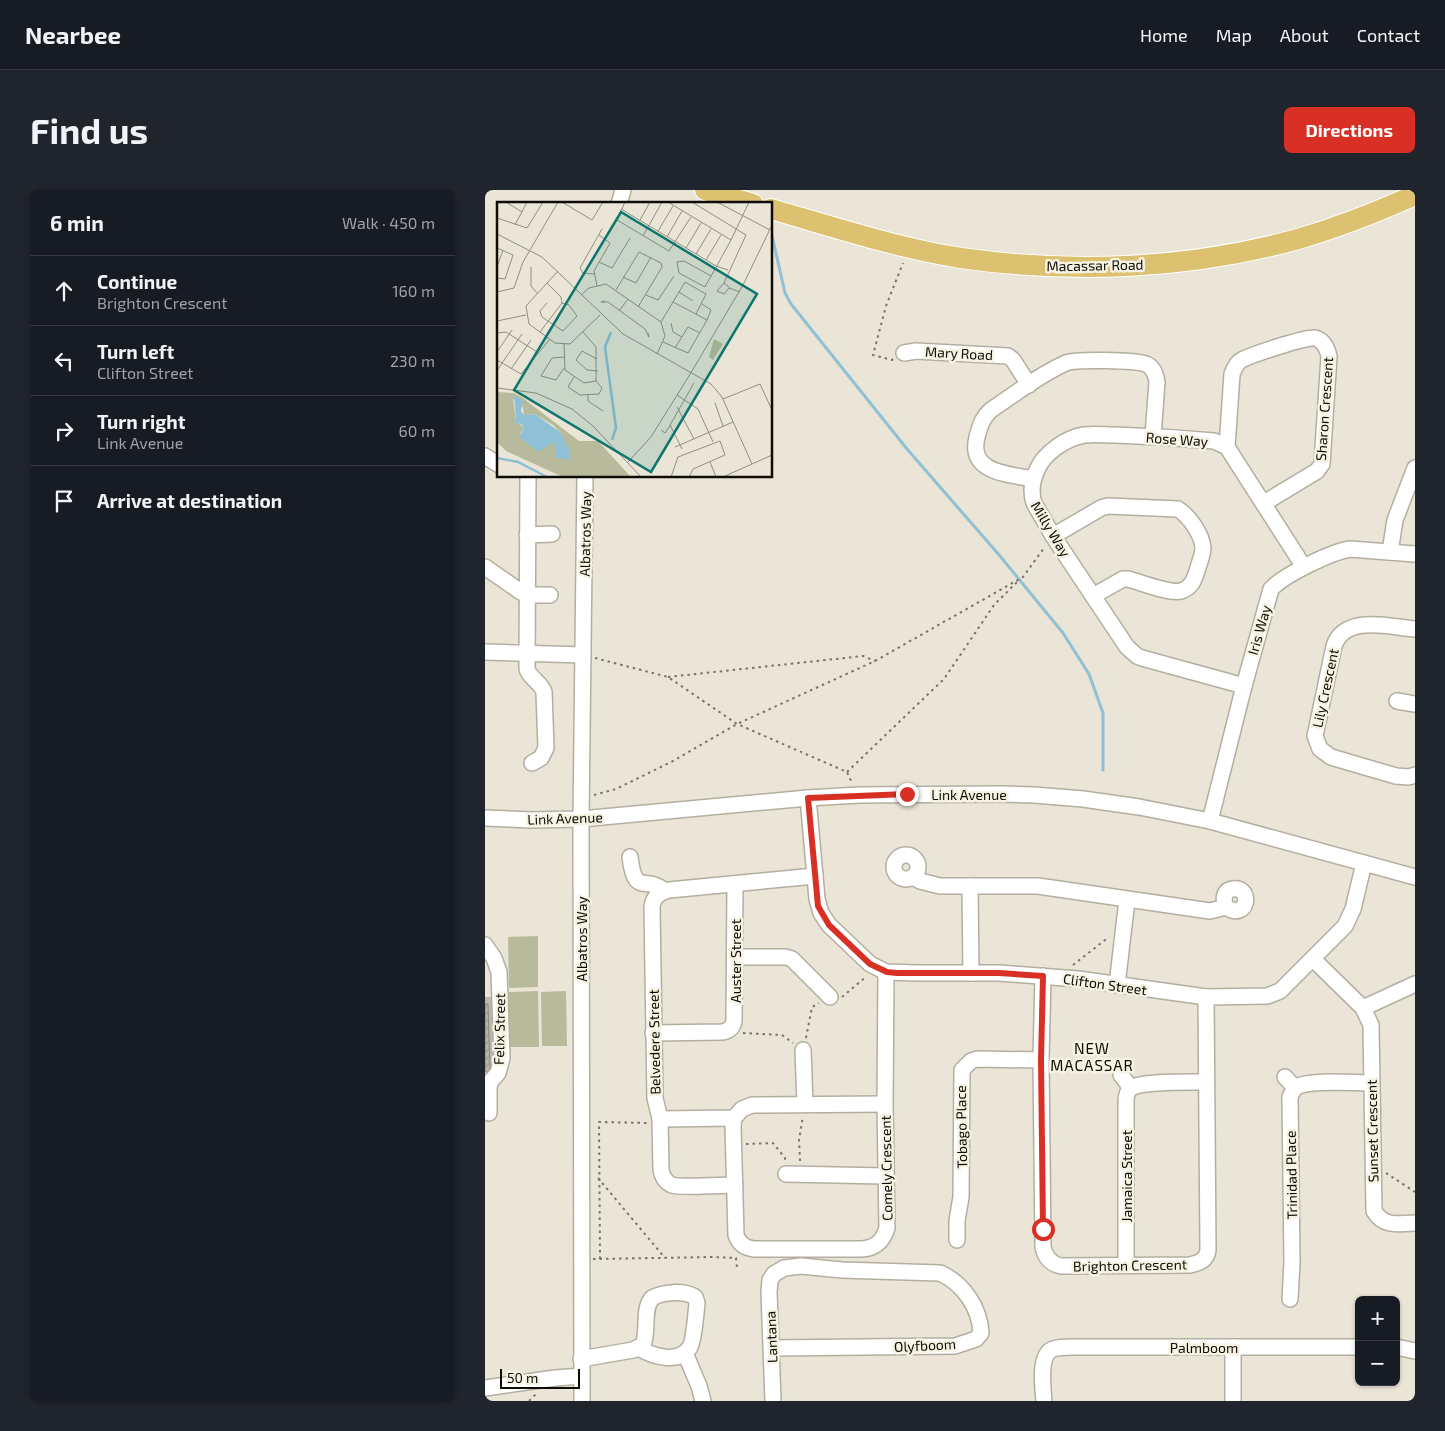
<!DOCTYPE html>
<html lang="en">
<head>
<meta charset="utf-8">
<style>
	:root { --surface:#171b24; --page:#20242c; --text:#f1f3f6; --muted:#9ea1a6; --line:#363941; --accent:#d93025 }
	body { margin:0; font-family:"Exo 2",sans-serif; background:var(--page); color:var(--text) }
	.controls { position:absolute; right:15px; bottom:15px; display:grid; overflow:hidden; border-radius:8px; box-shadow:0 1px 4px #0004 }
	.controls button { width:45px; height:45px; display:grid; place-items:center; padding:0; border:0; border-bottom:1px solid var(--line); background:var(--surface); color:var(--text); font:25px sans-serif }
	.scale { position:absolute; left:15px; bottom:12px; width:80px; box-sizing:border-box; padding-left:5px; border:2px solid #0d0c07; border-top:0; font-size:14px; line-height:18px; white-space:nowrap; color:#0d0c07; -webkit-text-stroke:4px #f7f3e3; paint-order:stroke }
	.stop { position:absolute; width:15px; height:15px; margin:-11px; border:4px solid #d93025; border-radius:50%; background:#fff }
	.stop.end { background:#d93025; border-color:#fff; box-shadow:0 1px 5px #0008 }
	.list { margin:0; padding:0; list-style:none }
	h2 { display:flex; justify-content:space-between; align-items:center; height:65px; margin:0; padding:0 20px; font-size:21px }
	h2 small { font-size:16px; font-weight:400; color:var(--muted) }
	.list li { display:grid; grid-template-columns:32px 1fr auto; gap:15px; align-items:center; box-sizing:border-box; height:70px; padding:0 20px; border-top:1px solid var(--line) }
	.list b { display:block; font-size:19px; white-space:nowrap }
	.list p { margin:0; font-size:16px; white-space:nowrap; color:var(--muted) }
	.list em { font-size:16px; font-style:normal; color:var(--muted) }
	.icon { flex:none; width:28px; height:28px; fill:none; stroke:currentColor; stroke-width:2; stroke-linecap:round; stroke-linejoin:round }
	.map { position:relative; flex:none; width:930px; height:1211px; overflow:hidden; border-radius:8px }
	header { display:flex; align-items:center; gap:30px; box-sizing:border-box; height:70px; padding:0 25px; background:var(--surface); border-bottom:1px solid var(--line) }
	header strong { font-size:24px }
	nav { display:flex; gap:28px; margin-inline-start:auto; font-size:18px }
	.intro { display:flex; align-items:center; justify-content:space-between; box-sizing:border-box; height:120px; padding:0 30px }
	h1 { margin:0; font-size:35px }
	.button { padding:12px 22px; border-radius:8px; background:var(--accent); color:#fff; font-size:18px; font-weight:700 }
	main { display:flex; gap:30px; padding:0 30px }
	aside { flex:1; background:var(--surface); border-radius:8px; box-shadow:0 1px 4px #0004 }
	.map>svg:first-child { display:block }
</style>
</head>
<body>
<header>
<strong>Nearbee</strong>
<nav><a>Home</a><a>Map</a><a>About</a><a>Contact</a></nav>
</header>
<div class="intro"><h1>Find us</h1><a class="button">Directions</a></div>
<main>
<aside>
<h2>6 min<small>Walk · 450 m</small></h2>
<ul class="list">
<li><svg class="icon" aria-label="ahead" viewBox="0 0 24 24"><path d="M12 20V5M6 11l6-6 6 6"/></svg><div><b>Continue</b><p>Brighton Crescent</p></div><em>160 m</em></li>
<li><svg class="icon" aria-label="left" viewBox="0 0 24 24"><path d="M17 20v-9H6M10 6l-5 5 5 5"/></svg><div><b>Turn left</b><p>Clifton Street</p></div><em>230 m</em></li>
<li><svg class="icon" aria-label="right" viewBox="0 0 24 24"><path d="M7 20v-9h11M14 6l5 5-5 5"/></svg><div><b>Turn right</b><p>Link Avenue</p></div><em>60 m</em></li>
<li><svg class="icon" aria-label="arrive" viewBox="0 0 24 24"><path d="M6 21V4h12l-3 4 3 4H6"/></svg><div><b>Arrive at destination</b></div></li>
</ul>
</aside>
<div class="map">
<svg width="930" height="1211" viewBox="0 0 930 1211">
	<defs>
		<pattern id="building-hatch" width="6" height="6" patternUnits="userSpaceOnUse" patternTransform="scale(1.25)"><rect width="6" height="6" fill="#b9b5a6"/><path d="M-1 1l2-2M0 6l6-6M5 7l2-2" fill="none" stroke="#9e9a8d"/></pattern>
	</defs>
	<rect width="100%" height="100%" fill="#eae5d6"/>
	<!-- grass -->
	<g fill="#b8bb9b">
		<polygon points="53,746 53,797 24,798 23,747"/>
		<polygon points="53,801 54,857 20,857 19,802"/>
		<polygon points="81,801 82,856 57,856 56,802"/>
	</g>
	<!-- shadow -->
	<polygon fill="#0003" points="0,807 10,807 12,873 5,881 0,881"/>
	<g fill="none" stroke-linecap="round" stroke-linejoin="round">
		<!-- stream -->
		<polyline stroke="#8fc0d5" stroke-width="3" points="286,41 300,103 306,114 422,259 515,366 578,443 604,484 618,523 618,580"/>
	</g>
	<!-- building -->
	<polygon fill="url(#building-hatch)" stroke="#8c887a" points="0,814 3,814 5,882 0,882"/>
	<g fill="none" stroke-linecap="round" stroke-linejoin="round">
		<!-- minor casing -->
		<g stroke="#b3afa0" stroke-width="18">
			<g id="minor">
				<polyline points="134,14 138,0"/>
				<polyline points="419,163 431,161 523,166 528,170 544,195"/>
				<path d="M742 257 747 184C749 179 751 174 755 171 762 166 823 146 830 148 838 150 842 158 844 166L837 274 832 281 779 313"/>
				<polyline points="0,266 14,275"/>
				<path d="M43 286 42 479C45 489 56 492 59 502L61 558 56 568 47 573"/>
				<path d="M548 289C523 284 483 283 492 247 495 236 497 228 506 220 530 204 554 185 581 173 590 169 650 170 661 174 668 177 671 185 672 192L668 246"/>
				<polyline points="42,345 67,344"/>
				<path d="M568 346 616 318 623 316 693 319C704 326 717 344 718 358 718 365 714 373 712 381 709 390 707 397 696 401 685 404 655 392 643 389H638L608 406"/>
				<polyline points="905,362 910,330 930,278"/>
				<polyline points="0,377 36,402 42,405 65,405"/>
				<path d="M930 439C904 437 860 424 849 456L830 546 835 559 846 567 911 586 924 587 930 585"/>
				<polyline points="0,462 98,465"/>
				<path d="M759 496 657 468 652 466 642 457 568 346 549 313C545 301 547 291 552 280 559 263 581 248 599 245 609 244 620 245 630 245 663 246 696 248 729 251L742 257 819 377"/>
				<polyline points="912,511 930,514"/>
				<polyline points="323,608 332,709 336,723 344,735 385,774 401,782 431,783 514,783 593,789 721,807 782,806 795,801 860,736 868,719 879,673"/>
				<polyline points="0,628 47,630 96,629 323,608 374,605 518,604 549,605 598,609 654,617 725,631 930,687"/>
				<path d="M725 631 759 496 786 399C799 385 846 362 865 359L930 364"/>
				<circle cx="421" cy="677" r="12"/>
				<path d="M145 667C150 708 160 684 180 701"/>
				<path d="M330 686 184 700C175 702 168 707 167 717L170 908 175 929 249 928 257 919 267 915 400 914"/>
				<path d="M428 687 435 691 455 696H553L725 721 741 717C763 732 768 696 748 699 738 700 738 710 741 717"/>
				<polyline points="485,696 486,783"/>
				<polyline points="0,755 9,768 14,782 17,868 13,883 6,891 4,897 4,923"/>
				<polyline points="250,767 301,767 307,769 345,807"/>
				<path d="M828 769 878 818 886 835 889 1021C898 1037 914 1034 930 1033"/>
				<path d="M558 786 556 870 558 1057C560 1067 566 1074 576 1076L705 1075C714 1073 722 1070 723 1060L721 807"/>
				<polyline points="632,795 642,710"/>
				<polyline points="878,818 930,794"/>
				<path d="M168 843 237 842C244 841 248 837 249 831L250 694"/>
				<polyline points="318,860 320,914"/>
				<polyline points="636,885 646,898"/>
				<polyline points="800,887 810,898"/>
				<path d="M249 928 248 936 251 1045C254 1054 260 1058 269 1059H377C391 1058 398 1051 402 1038L400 914 401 782"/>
				<path d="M175 929 176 979C177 986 180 992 187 995 197 998 237 995 250 995"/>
				<polyline points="301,984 400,986"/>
				<polyline points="472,1050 472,1031 476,1007 477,880 486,871 492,869 556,870"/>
				<path d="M641 1075V912C641 907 642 901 646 898 658 891 705 892 721 892"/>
				<path d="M805 1109 807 1073 805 907C807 903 808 900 811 897 825 889 868 893 886 893"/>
				<polyline points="911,1157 930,1161"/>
				<path d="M286 1158 470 1156 491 1149 496 1143C495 1118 478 1093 455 1083L357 1080 316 1076 299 1078 289 1084 285 1090 284 1102 288 1211"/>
				<polyline points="200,1163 214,1196 218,1211"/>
				<path d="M96 1169 148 1160 158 1155C164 1140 157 1120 167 1108 178 1102 198 1100 210 1107L212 1113C211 1123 209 1150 205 1157 194 1175 167 1166 154 1158"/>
				<polyline points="0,1198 70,1188 97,1186"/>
				<polyline points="97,1211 96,629 100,286"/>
				<path d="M559 1211C558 1198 553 1165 568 1159 574 1157 581 1157 588 1157H874"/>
				<polyline points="748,1211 748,1157"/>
			</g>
		</g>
		<!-- major casing -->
		<g stroke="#fff" stroke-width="22">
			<g id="major">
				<polyline points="220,0 268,14"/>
				<path d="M286 19C349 37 412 58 476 68 588 84 704 79 813 49 854 37 892 22 930 5"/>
			</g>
		</g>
		<!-- path -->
		<g stroke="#77746b" stroke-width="2" stroke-dasharray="2.5 4" stroke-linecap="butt">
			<polyline points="408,169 407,170 388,165 401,116 418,73"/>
			<polyline points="110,468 183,487 252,534 362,582 367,593"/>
			<polyline points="183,487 378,466 390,471"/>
			<polyline points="362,582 459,489 509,415 535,389"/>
			<polyline points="109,605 131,599 188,571 252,534 390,471 538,387 559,358"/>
			<polyline points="588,775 624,747"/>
			<polyline points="357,807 382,786"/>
			<polyline points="258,843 297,845 308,853"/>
			<polyline points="321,848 327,817 334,813"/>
			<polyline points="261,954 288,953 300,968 300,972"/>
			<polyline points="315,971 314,950 318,926"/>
			<polyline points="901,983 930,1002"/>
			<polyline points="113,988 180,1068"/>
			<polyline points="108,1069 228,1067 251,1068 252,1078"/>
			<polyline points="115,1069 114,932 163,933"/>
			<polyline points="44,1211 51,1204"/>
		</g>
		<!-- minor -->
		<use href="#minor" stroke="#fff" stroke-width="15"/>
		<!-- major -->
		<use href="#major" stroke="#dbc170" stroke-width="20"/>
	</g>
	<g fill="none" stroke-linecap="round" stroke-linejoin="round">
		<!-- route -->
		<polyline stroke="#d93025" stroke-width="6" points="422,604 323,608 333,716 344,735 385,774 402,782 412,783 514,783 558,786 556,870 558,1039"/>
	</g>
	<g text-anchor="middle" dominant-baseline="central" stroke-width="5" stroke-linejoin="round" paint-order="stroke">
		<!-- street labels -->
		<g font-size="14" fill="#0d0c07" stroke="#f7f3e3">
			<text transform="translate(610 75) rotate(-1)">Macassar Road</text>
			<text transform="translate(474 163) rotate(3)">Mary Road</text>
			<text transform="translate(839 219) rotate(-86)">Sharon Crescent</text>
			<text transform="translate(692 249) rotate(4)">Rose Way</text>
			<text transform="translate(566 339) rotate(59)">Milly Way</text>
			<text transform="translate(100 344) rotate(-89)">Albatros Way</text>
			<text transform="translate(774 440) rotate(-74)">Iris Way</text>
			<text transform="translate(840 498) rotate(-78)">Lily Crescent</text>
			<text x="484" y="604">Link Avenue</text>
			<text transform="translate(80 628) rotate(-2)">Link Avenue</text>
			<text transform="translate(96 749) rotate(-90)">Albatros Way</text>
			<text transform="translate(250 771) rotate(-90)">Auster Street</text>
			<text transform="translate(620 794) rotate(8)">Clifton Street</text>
			<text transform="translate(14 839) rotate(-89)">Felix Street</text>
			<text transform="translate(169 852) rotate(-91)">Belvedere Street</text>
			<text transform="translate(476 937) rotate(-91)">Tobago Place</text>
			<text transform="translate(887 941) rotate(-91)">Sunset Crescent</text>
			<text transform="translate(401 978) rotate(-91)">Comely Crescent</text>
			<text transform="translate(806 985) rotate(-91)">Trinidad Place</text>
			<text transform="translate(641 986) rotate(-90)">Jamaica Street</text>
			<text transform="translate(645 1075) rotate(-1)">Brighton Crescent</text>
			<text transform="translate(286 1147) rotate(-92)">Lantana</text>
			<text transform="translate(440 1155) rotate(-3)">Olyfboom</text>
			<text x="719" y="1157">Palmboom</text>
		</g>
		<!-- neighbourhood labels -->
		<g font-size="15" letter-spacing="1" fill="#0d0c07" stroke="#f7f3e3">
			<text x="607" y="858">NEW<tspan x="607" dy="17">MACASSAR</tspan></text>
		</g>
	</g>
	<!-- overview -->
	<g transform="translate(12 12)">
		<rect width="275" height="275" fill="#eae5d6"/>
		<path d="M217 137 226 142 216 158 212 155Z" fill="#b8bb9b"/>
		<path d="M0 190 17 191 26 196 82 239H101L134 275H66L9 249 0 240ZM16 197 25 201 27 213 38 212 56 223 63 230 71 252 57 240 48 243 23 232 27 226 19 219Z" fill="#b8bb9b" fill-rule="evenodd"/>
		<path d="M17 194 26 198 24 209 27 213 38 212 63 230 72 248 73 258 59 256 57 240 41 250 22 235 27 226 24 222 16 220 19 218Z" fill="#8fc0d5"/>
		<path fill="none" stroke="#8fc0d5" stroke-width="2.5" d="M114 130 108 145 119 226 115 238M0 256 21 260 50 275"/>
		<path fill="none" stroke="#928e83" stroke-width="1" d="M9 0 25 10M65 0 95 18 106 0M128 0 120 18 172 49 194 15M171 0 234 38M195 0 249 33 227 81M220 0 273 28M124 7 219 64 231 68M0 16 30 26 46 0M143 18 153 0M18 23 30 0M161 29 176 4M0 32 45 55 126 132 214 182 225 195 255 262M146 34 165 0M170 35 185 9M0 46 16 53 8 77 0 76M189 46 204 21M199 52 214 27M209 58 224 33M102 60 115 66 133 36M0 65 6 48M34 65V84L40 91M61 69 29 104 32 122 58 141 73 142 103 113M97 72 86 71 83 66 105 27M214 74 187 59 180 60 182 71 208 85 209 83 214 74 217 69 234 38 252 0M126 75 139 81 154 55M100 84 97 69 113 41 102 33M233 86 227 81 220 89 227 92 232 86 243 90M119 88 142 50 164 61 165 65 141 105M0 90 17 86 26 60 61 0M182 90 196 99M84 93 92 86 109 82 164 120 168 134 160 152M149 93 161 98 177 74M108 99 104 100H111L148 127 152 135 151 131M50 101 43 109 45 115 66 129 80 114 72 103 65 101M205 102 214 108 210 118M122 109 131 97M0 119 29 113M164 120 188 80 209 92 199 112M174 121 176 130 185 135M43 130 65 101 64 95 50 81M86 130 99 145V179M0 131 9 130 40 150M166 140 191 151 210 118 176 100M67 142 68 168 87 181 99 179M178 146 191 125 203 131M0 150 15 128M67 155 55 156 44 174 59 178 67 166M100 157 85 149 79 158 90 168 101 169M0 158 24 172 53 137M1 167 25 132M14 167 34 138M77 175 71 185 83 193 102 192 105 186 99 179M0 186 39 191 75 207 96 224 144 275M91 193V199L106 209M180 193 201 207 216 240M226 197 263 182 275 208M218 201 226 224M180 205 197 237M173 223 185 247M164 228 168 231 172 225 197 181M178 245 236 220M131 260 154 235 195 169 246 83 275 23M213 260 219 275M174 275 181 255 223 239 228 253 196 267 192 275M226 275 275 253"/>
		<path fill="#0f766e" fill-opacity="0.15" stroke="#0f766e" stroke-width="2.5" d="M124 10 260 92 154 270 17 188Z"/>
		<rect width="275" height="275" fill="none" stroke="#0d0c07" stroke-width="2.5"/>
	</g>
</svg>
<div class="controls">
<button>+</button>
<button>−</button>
</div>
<div class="scale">50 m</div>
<div class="stop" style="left:558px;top:1039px"></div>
<div class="stop end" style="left:422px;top:604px"></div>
</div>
</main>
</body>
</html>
